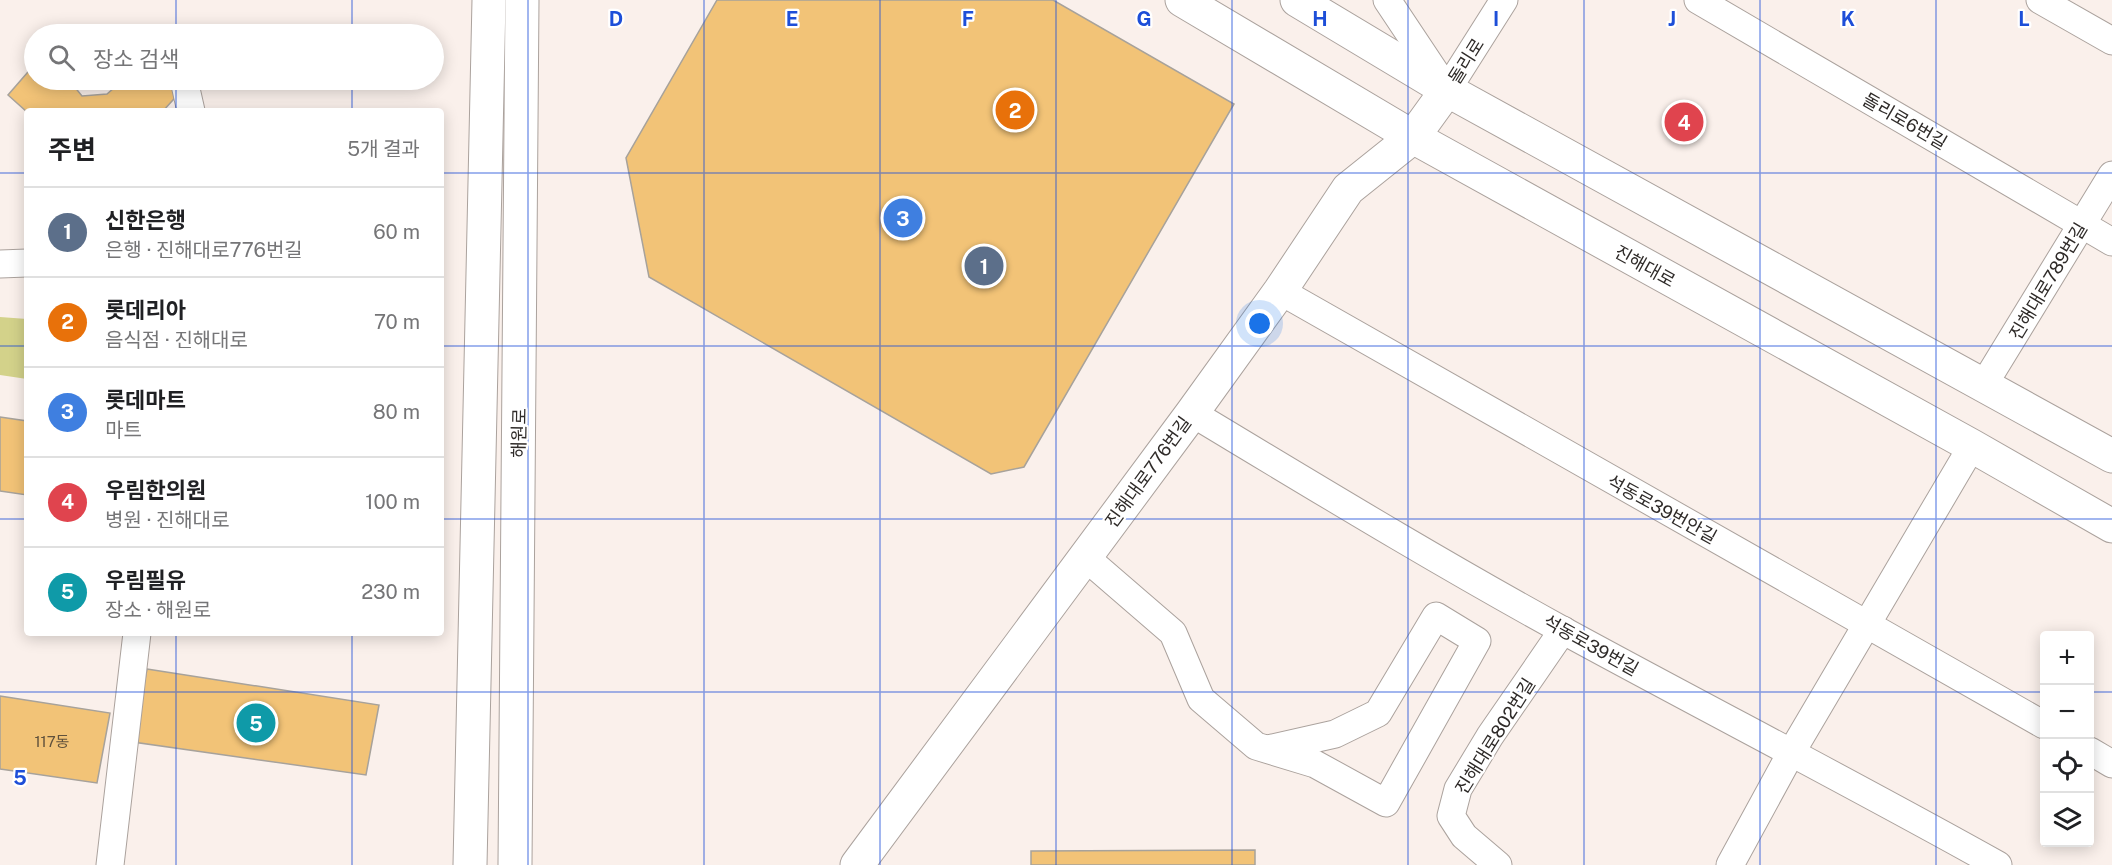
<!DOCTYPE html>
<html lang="ko">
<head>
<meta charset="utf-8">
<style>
	:root { --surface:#fff; --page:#f6f6f6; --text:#202124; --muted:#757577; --line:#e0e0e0; --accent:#166566 }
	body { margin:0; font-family:"Public Sans","Noto Sans KR",sans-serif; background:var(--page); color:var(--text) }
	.controls { position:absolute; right:18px; bottom:18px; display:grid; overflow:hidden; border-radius:6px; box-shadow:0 3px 15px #0003 }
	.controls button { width:54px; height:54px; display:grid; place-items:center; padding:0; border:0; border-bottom:2px solid var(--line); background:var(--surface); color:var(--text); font:30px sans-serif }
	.you { position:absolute; left:1260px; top:324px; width:21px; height:21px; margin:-15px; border:4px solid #fff; border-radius:50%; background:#1a73e8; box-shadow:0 0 0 9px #1a73e833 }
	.badge { display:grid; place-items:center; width:39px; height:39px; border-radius:50%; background:var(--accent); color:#fff; font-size:20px; font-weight:700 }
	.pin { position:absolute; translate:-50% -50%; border:3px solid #fff; box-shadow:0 2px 6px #0006 }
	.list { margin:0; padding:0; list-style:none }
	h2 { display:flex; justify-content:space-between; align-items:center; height:78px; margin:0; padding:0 24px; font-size:26px }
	h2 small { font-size:20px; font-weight:400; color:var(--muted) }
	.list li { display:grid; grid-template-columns:39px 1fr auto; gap:18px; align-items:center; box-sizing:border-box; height:90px; padding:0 24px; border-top:2px solid var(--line) }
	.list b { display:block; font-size:22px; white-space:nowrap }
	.list p { margin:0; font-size:20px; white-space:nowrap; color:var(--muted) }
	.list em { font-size:20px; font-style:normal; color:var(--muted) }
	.icon { flex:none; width:33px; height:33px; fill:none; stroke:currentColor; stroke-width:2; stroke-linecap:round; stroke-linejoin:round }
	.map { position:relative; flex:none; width:2112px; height:865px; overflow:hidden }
	.search { position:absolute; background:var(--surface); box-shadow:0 3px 15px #0003; left:24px; top:24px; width:420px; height:66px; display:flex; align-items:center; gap:15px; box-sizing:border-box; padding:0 21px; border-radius:33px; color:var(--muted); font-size:22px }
	.panel { position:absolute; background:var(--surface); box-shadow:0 3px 15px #0003; left:24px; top:108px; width:420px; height:528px; border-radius:6px }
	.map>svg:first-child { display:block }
</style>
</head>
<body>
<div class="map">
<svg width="2112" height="865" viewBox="0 0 2112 865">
	<rect width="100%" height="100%" fill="#faf0eb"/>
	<!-- green -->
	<polygon fill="#d3d28a" points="0,317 27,319 27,379 0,375"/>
	<!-- building -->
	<g fill="#f2c377" stroke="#a7a29b" stroke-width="1.5">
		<polygon points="717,0 1053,0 1234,104 1024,467 991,474 649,277 626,158"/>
		<polygon points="34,65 34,80 69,80 82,96 107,94 123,80 170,80 182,90 163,111 27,112 8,95"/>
		<polygon points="0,417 27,421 27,495 0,491"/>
		<polygon points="147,669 379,705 366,775 133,742"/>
		<polygon points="0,696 110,713 97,783 0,769"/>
		<polygon points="1255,850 1255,865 1031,865 1031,851"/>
	</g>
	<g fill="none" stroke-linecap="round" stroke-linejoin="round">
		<!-- minor casing -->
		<g stroke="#aba29d" stroke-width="29">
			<g id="minor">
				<polyline points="1387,0 1447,90 1504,0"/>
				<polyline points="1698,0 2112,242"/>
				<polyline points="2040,0 2112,41"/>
				<polyline points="184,80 191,111"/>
				<polyline points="0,264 27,263"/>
				<polyline points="1280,291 2044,725"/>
				<polyline points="1983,386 2112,175"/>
				<path d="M1192 413C1315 487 1438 562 1564 631 1709 710 1855 785 1998 865"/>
				<polyline points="1085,557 1173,633 1201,699 1256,746 1315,764 1386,803 1477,641 1436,616 1378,713 1335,734 1268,749"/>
				<polyline points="2090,751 2112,764"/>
				<polyline points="110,865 137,633"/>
				<polyline points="1498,865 1464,836 1451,816 1458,789 1490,736 1563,630"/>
				<polyline points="1730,865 1791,753 1972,446"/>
			</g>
		</g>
		<!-- secondary casing -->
		<g stroke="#aba29d" stroke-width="35">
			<polyline id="secondary" points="857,865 1192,413 1280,291 1348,189 1413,137 1447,90"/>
		</g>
		<!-- primary casing -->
		<g stroke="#aba29d" stroke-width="35">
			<g id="primary">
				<polyline points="1182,0 1413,137 1972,446 2112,526"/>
				<polyline points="1297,0 1447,90 2112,456"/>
				<polyline points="470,865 489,0"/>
				<polyline points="515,865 522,0"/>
			</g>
		</g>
		<!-- minor -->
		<use href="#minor" stroke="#fff" stroke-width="27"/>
		<!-- secondary -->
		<use href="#secondary" stroke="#fff" stroke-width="33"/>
		<!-- primary -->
		<use href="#primary" stroke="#fff" stroke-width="33"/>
	</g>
	<!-- grid -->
	<path fill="none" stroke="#1d4ed8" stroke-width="1.5" stroke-opacity="0.55" d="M176 0V34M352 0V34M528 0V865M704 0V865M880 0V865M1056 0V865M1232 0V865M1408 0V865M1584 0V865M1760 0V865M1936 0V865M176 80V111M352 80V111M0 173H27M441 173H2112M0 346H27M441 346H2112M0 519H27M441 519H2112M176 633V865M352 633V865M0 692H2044M2090 692H2112"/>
	<g text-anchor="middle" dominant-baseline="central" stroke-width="4.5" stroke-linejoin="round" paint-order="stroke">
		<!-- number labels -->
		<g font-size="15" fill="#60513c">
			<text x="52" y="741">117동</text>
		</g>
		<!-- street labels -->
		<g font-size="18" fill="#2f2b29" stroke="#fff">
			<text transform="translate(1466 61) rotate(-58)">돌리로</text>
			<text transform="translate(1905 121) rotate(30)">돌리로6번길</text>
			<text transform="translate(1645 266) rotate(29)">진해대로</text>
			<text transform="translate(2048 281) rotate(-59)">진해대로789번길</text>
			<text transform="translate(519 433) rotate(-89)">해원로</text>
			<text transform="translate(1148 472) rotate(-54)">진해대로776번길</text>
			<text transform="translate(1662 509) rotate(29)">석동로39번안길</text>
			<text transform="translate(1591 645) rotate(29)">석동로39번길</text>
			<text transform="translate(1495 736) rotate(-58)">진해대로802번길</text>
		</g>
	</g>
	<g font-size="20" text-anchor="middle" font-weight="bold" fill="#1d4ed8" stroke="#fff" stroke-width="4.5" stroke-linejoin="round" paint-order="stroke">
		<text x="616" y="26">D</text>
		<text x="792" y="26">E</text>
		<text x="968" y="26">F</text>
		<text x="1144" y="26">G</text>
		<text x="1320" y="26">H</text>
		<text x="1496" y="26">I</text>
		<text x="1672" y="26">J</text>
		<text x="1848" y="26">K</text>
		<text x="2024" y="26">L</text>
		<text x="20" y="785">5</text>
	</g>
</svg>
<div class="controls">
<button>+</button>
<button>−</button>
<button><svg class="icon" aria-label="locate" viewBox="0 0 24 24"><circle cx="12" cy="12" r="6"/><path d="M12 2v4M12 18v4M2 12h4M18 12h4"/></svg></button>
<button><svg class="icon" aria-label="layers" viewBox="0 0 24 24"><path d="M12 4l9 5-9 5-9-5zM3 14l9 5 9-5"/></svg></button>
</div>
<div class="you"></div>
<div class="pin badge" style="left:984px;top:266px;background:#5c6f8a">1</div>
<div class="pin badge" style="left:1015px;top:110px;background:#e8710a">2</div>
<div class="pin badge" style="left:903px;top:218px;background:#3f7fe0">3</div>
<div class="pin badge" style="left:1684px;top:122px;background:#e0444e">4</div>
<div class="pin badge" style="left:256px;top:723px;background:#0f9aa8">5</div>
<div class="search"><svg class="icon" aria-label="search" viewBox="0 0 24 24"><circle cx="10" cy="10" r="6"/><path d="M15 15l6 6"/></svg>장소 검색</div>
<section class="panel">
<h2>주변<small>5개 결과</small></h2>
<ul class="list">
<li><span class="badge" style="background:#5c6f8a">1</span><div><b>신한은행</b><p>은행 · 진해대로776번길</p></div><em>60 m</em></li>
<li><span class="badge" style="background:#e8710a">2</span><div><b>롯데리아</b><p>음식점 · 진해대로</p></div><em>70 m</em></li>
<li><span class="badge" style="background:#3f7fe0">3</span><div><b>롯데마트</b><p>마트</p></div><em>80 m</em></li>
<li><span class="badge" style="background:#e0444e">4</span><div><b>우림한의원</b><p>병원 · 진해대로</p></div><em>100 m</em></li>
<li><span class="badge" style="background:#0f9aa8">5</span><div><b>우림필유</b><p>장소 · 해원로</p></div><em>230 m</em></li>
</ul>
</section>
</div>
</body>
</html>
